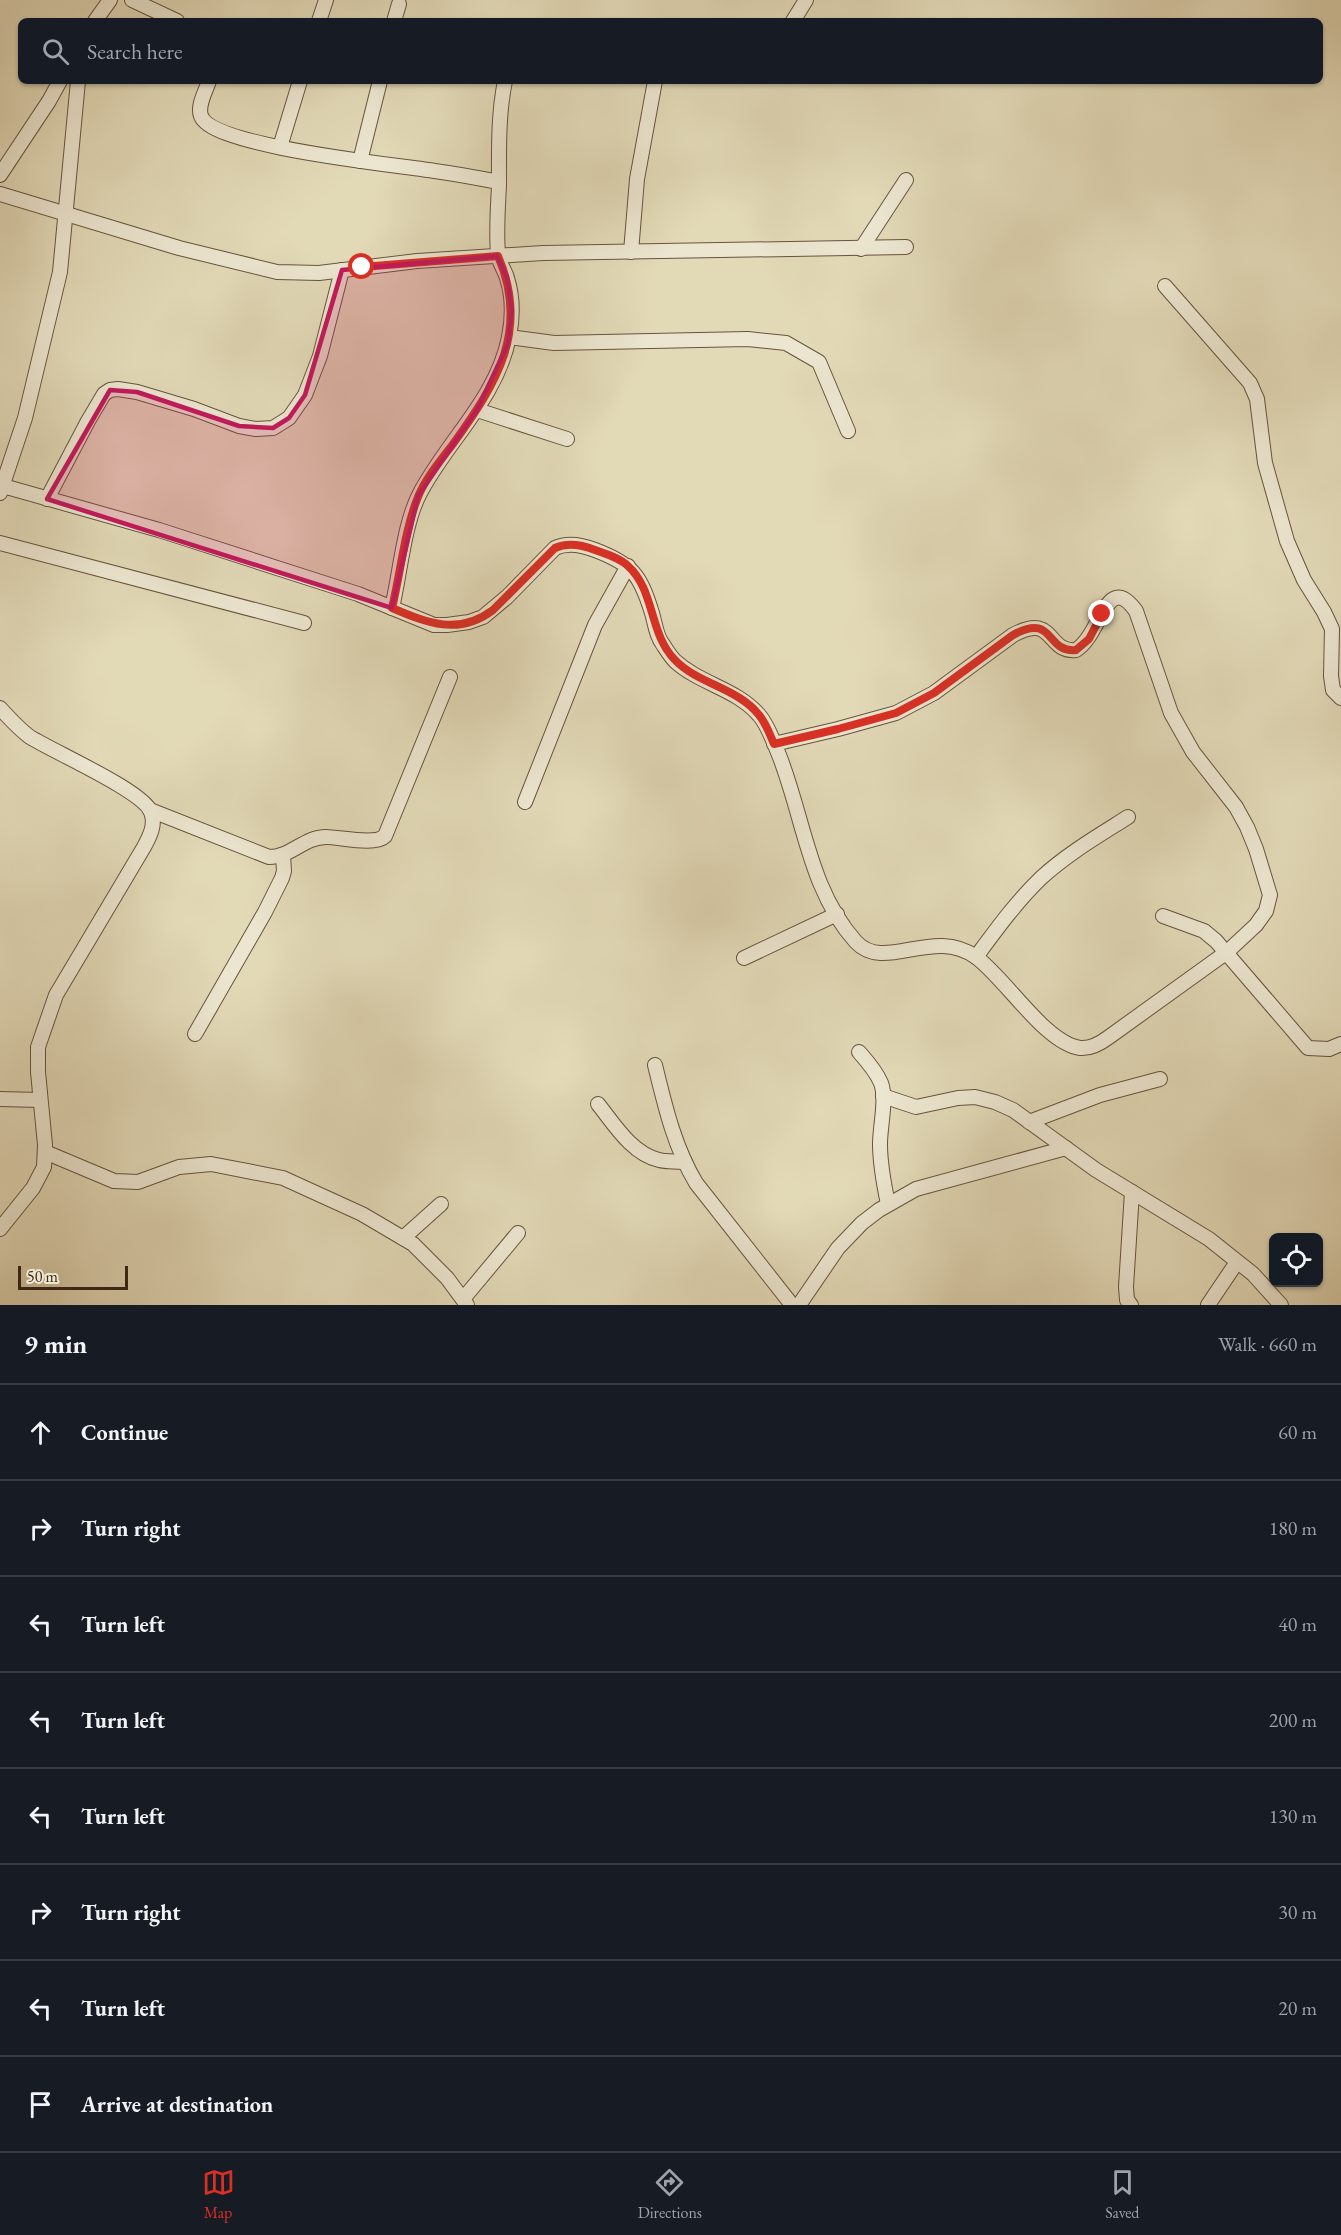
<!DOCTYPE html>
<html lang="en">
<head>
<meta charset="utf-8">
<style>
	:root { --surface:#171b24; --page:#242831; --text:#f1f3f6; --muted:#9ea1a6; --line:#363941; --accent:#d93025 }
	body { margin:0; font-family:"EB Garamond",serif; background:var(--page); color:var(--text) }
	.controls { position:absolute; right:18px; bottom:18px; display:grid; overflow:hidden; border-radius:9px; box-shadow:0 2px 4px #0004 }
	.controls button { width:54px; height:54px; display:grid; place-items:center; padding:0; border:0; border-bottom:2px solid var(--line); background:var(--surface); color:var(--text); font:30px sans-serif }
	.scale { position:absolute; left:18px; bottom:15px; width:110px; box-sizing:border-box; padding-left:6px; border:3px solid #3e2815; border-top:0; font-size:16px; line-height:21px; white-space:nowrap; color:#3e2815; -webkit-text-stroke:4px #ece6d0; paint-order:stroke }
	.stop { position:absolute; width:18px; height:18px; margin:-14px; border:4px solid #d93025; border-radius:50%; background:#fff }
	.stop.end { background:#d93025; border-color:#fff; box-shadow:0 2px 6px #0008 }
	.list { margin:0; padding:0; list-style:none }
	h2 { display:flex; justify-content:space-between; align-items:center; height:78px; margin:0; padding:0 24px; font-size:26px }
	h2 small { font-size:20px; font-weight:400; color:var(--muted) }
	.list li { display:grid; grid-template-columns:39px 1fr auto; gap:18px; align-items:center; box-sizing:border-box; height:96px; padding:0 24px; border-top:2px solid var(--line) }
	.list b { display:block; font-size:22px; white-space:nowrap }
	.list em { font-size:20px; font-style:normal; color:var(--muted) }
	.icon { flex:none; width:33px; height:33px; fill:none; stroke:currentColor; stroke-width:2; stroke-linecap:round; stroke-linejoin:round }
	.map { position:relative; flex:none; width:1341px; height:1305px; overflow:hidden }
	.search { position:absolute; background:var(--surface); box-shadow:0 2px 4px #0004; left:18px; right:18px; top:18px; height:66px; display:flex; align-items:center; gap:15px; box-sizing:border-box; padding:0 21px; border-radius:9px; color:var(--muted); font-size:22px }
	.sheet { height:846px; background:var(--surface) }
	nav { display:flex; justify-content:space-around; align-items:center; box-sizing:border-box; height:84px; border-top:2px solid var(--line); background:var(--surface); font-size:16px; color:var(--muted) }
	nav a { display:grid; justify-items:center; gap:3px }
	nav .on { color:var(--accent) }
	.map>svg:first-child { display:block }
</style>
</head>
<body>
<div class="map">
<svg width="1341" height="1305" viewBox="0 0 1341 1305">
	<rect width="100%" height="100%" fill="#e2d9b7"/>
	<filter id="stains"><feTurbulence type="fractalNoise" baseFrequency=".00333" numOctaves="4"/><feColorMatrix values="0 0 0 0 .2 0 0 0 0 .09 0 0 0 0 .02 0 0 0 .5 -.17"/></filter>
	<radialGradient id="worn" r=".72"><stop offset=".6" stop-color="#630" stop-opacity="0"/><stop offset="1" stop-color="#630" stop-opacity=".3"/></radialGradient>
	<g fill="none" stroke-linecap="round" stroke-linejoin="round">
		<!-- minor casing -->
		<g stroke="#67543e" stroke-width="16">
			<g id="minor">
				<polyline points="132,0 177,21"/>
				<polyline points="95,21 110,0"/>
				<polyline points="319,21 326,0"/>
				<polyline points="394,21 399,4"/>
				<polyline points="793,21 806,0"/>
				<path d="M209 81C206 91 197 105 201 116 212 147 399 165 435 171 456 174 478 178 499 182"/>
				<polyline points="280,147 300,81"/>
				<polyline points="360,161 380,81"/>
				<polyline points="0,175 49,101 60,81"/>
				<polyline points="0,194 179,248 277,272 319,273 417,261 543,253 906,247"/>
				<polyline points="861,249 906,180"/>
				<polyline points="631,252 637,179 655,81"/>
				<polyline points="1165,286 1250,383 1257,399 1265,463 1287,541 1304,580 1324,612 1332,629 1331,676 1333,690 1341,698"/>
				<polyline points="509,337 554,343 748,339 786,343 819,362 848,431"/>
				<polyline points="477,410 567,439"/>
				<path d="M3 486 159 530 358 594 434 625H447L469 622 483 617 507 597 555 548C568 542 582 545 595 550 632 564 640 574 652 613 655 623 656 635 662 643 666 649 670 656 675 661 700 684 737 689 759 715 768 725 774 743 779 755 804 818 809 890 856 942 885 973 933 926 976 957 1006 979 1045 1043 1080 1048 1091 1049 1101 1043 1109 1037L1227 952 1256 925 1266 911 1270 895 1256 849 1247 827 1236 807 1193 752 1171 713 1136 611C1106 570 1102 634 1076 650 1046 653 1055 612 1013 635L934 693 896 713 838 729 774 744"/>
				<polyline points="0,493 25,418 60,272 78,81"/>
				<polyline points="47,499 88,421 104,394 110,390 118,389 137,392 194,409 239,426 256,429 273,428 289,418 305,395 320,356 342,270"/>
				<polyline points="0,543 304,623"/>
				<path d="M392 608C400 574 404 523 420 493 448 440 497 398 509 337 513 317 513 297 507 278 505 270 498 262 498 253 496 231 498 207 499 185 499 151 498 115 505 81"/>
				<path d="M0 708C9 718 19 729 30 737 54 752 143 791 151 812 156 824 150 836 144 847L56 995 38 1047V1072L45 1145 44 1167 33 1188 0 1229"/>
				<polyline points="525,802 595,625 628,566"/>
				<path d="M150 810 269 857C291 857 304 837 326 837 340 837 375 846 385 836L450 677"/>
				<polyline points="1163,916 1204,931 1216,941 1308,1048 1329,1049 1341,1044"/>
				<path d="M976 957C996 930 1016 902 1041 878 1067 854 1098 836 1128 817"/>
				<polyline points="744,958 837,914"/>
				<polyline points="195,1034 265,912 282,878 284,871 283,855"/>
				<path d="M859 1052C867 1061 876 1071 881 1083 887 1099 880 1126 880 1144 880 1164 884 1185 888 1204"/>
				<path d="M655 1065C665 1106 674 1146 696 1183L792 1305"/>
				<polyline points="883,1096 916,1107 958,1098 975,1097 995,1102 1013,1110 1096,1170 1209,1239 1253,1274 1281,1305"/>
				<polyline points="0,1099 40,1100"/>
				<path d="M598 1104C614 1124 632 1154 659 1160 667 1162 675 1161 683 1162"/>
				<polyline points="1029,1122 1100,1095 1160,1079"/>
				<polyline points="45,1152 114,1181 138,1182 179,1167 211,1164 283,1178 362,1214 413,1244 447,1278 467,1305"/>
				<polyline points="403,1238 441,1204"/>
				<polyline points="463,1299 518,1233"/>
				<polyline points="799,1305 838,1248 862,1223 879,1210 916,1189 1066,1148"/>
				<polyline points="1131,1305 1127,1300 1126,1287 1132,1192"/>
				<polyline points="1208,1305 1237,1262"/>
			</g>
		</g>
		<!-- minor -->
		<use href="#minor" stroke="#ece6d0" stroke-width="14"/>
	</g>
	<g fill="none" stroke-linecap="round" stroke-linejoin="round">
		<!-- route -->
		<path stroke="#d93025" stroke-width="8" d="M362 267 498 256C530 330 497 383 453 444 441 460 426 477 418 497 404 532 401 571 392 608 427 623 459 636 493 610L555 548C568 542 582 545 595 550 606 554 620 558 628 566 655 590 649 634 675 660 698 684 738 688 759 715 766 723 770 735 774 744L838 729 896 713 934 693 1013 635C1055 612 1045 653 1076 650L1089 639 1102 614"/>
	</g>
	<!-- marked area -->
	<path fill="#c2185b" fill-opacity="0.2" stroke="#c2185b" stroke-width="4.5" stroke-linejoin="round" d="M497 256 507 277 512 310 508 344 477 410 418 496 392 608 47 499 110 390 137 392 239 426 273 428 289 418 305 395 342 270Z"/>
	<rect width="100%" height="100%" filter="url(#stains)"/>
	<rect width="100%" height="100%" fill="url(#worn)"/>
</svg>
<div class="controls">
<button><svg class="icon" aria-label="locate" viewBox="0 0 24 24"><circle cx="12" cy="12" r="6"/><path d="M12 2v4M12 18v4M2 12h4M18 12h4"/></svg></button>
</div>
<div class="scale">50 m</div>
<div class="stop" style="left:362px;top:267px"></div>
<div class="stop end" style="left:1102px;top:614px"></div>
<div class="search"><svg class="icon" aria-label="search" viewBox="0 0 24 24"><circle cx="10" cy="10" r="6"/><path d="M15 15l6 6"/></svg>Search here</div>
</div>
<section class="sheet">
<h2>9 min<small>Walk · 660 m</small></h2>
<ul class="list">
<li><svg class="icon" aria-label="ahead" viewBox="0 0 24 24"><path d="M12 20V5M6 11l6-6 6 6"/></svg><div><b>Continue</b></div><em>60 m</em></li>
<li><svg class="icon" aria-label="right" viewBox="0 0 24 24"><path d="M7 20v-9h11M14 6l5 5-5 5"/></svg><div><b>Turn right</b></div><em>180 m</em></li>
<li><svg class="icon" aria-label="left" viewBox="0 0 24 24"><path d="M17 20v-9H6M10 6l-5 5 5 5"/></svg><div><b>Turn left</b></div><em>40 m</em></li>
<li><svg class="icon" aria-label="left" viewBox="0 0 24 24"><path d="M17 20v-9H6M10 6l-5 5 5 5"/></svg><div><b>Turn left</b></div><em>200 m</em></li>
<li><svg class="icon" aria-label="left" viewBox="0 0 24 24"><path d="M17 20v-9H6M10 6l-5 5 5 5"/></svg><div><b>Turn left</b></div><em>130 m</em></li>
<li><svg class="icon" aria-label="right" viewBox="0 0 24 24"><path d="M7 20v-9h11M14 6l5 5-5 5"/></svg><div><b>Turn right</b></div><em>30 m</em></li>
<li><svg class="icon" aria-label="left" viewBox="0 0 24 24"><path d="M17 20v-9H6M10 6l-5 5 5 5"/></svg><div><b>Turn left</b></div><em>20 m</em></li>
<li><svg class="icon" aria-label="arrive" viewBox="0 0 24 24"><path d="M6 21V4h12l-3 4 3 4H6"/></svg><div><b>Arrive at destination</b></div></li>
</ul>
</section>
<nav>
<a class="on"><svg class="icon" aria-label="map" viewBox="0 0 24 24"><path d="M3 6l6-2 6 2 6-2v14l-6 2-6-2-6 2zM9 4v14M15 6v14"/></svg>Map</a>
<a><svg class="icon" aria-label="directions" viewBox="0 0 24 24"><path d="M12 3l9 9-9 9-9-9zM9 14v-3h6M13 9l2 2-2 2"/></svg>Directions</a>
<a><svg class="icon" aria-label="saved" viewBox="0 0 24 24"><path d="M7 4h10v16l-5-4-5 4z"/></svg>Saved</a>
</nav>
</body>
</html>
